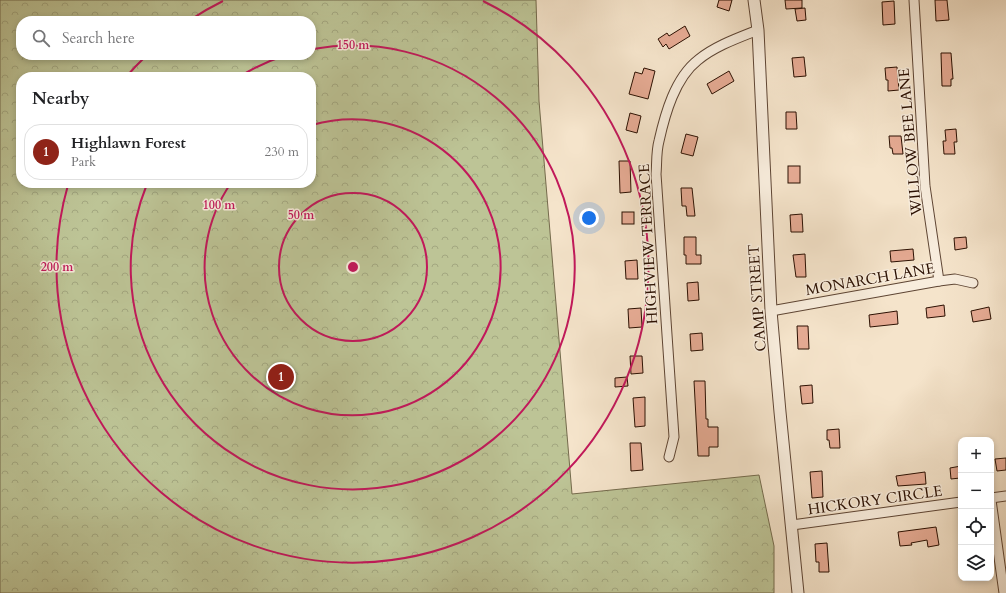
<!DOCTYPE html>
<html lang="en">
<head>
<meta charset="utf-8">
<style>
	:root { --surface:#fff; --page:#f6f6f6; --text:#202124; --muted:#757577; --line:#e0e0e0; --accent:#8f2418 }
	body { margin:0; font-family:Cardo,serif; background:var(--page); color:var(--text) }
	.controls { position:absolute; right:12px; bottom:12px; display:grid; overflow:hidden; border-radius:8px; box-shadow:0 2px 6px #0003 }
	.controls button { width:36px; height:36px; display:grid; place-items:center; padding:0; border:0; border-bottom:1px solid var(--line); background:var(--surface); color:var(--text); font:20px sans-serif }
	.you { position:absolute; left:589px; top:218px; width:14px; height:14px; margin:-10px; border:3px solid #fff; border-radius:50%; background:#1a73e8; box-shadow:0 0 0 6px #1a73e833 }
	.badge { display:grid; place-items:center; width:26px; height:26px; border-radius:50%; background:var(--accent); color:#fff; font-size:13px; font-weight:700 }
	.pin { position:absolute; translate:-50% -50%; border:2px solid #fff; box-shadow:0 1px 4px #0006 }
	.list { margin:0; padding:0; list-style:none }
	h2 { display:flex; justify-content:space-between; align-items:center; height:52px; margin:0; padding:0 16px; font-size:17px }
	h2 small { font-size:13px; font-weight:400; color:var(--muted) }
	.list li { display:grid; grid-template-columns:26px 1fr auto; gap:12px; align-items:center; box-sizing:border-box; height:56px; margin:0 8px 8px; padding:0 8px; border:1px solid var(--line); border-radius:16px }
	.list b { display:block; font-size:15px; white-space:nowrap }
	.list p { margin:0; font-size:13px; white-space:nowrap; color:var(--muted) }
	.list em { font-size:13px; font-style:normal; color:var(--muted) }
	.icon { flex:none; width:22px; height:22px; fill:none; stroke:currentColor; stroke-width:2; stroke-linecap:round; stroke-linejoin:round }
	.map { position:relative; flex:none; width:1006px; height:593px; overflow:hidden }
	.search { position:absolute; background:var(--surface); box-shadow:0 2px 6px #0003; left:16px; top:16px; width:300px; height:44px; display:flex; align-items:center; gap:10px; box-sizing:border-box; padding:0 14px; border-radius:16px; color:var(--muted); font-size:15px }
	.panel { position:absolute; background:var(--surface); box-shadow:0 2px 6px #0003; left:16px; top:72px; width:300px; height:116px; border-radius:16px }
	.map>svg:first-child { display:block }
</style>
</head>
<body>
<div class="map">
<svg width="1006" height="593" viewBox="0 0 1006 593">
	<defs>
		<pattern id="park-crowns" width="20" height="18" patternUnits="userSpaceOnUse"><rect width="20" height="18" fill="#bdc496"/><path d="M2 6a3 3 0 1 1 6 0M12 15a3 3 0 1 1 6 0" fill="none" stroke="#a3a780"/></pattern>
	</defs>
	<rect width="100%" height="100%" fill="#f5e4cb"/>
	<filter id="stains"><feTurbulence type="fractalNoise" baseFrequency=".005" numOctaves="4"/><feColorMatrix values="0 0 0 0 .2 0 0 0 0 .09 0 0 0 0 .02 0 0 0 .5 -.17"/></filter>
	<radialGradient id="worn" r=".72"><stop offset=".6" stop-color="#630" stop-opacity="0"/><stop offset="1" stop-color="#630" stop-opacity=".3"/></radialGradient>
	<!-- park -->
	<path fill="url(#park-crowns)" stroke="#746a4c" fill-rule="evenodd" d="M0 0H536L539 101 572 494 759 475 774 546V593H0ZM21 21H311V55H21ZM21 77H311V183H21Z"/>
	<!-- building -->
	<g fill="#e6ab94" stroke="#2b1002">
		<polygon points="719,0 732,0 729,11 717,7"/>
		<polygon points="785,0 802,0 802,8 786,9"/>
		<polygon points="935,0 947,0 949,20 936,21"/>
		<polygon points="894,1 895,24 883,25 882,2"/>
		<polygon points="805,8 806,20 797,21 795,9"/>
		<polygon points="685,26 690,36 669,49 666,44 663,47 658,39 667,33 669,36"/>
		<polygon points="941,53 951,53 953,79 951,79 951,86 942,86"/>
		<polygon points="804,57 806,76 794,77 792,58"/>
		<polygon points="897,67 899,90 888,91 888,80 886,80 885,68"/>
		<polygon points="644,68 655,71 648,99 629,94 635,72 642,74"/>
		<polygon points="729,71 734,81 712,94 707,84"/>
		<polygon points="786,112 796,112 797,129 786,129"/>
		<polygon points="630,113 641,116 637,133 626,130"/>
		<polygon points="956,129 957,142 954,142 955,154 944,154 943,141 946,141 945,130"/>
		<polygon points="686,134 698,137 693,156 681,153"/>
		<polygon points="889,136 901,136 903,154 893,154 892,148 890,148"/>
		<polygon points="619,161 630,161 631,192 620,193"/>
		<rect x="788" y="166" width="12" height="17"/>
		<polygon points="681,188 692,188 695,216 687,216 686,206 682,206"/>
		<rect x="622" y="212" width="12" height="12"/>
		<polygon points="802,214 803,232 791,232 790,215"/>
		<polygon points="684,237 696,237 696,255 701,255 701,264 686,264 686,255 684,255"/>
		<polygon points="966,237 967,248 955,250 954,238"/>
		<polygon points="913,249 914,260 891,262 890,251"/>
		<polygon points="805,254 806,277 796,277 793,255"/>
		<polygon points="637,260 638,279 626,279 625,261"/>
		<polygon points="698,282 699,300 688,301 687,283"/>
		<polygon points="944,305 945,316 927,318 926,308"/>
		<polygon points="989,307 991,319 973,322 971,311"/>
		<polygon points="641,308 642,327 629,328 628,309"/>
		<polygon points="897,311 898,324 870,327 869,315"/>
		<polygon points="797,326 808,326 809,349 798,349"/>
		<polygon points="702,333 703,350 691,351 690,334"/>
		<polygon points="630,356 642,356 643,373 631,374"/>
		<polygon points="627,377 628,386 615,387 615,378"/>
		<polygon points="694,381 705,381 706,419 708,419 708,427 718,427 718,447 709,447 709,456 698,456"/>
		<polygon points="812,385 813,403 802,404 800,386"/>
		<polygon points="645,397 645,426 635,427 633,398"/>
		<polygon points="839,429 840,448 830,448 829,440 827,440 827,430"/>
		<polygon points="630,443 641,443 643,470 631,471"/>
		<polygon points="1006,458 1006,470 997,471 995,459"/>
		<polygon points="961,466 961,476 959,476 960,478 951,479 950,468"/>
		<polygon points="822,471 823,497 812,498 810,472"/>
		<polygon points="925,472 926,484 898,486 896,476"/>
		<polygon points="936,527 939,545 928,547 927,540 911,543 912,545 900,546 898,532"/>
		<polygon points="827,543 829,572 819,572 819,562 816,562 815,544"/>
	</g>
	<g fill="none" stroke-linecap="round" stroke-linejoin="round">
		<!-- minor casing -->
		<g stroke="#5e4534" stroke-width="11">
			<g id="minor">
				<polyline points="914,0 925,186 939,281"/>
				<polyline points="771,311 939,281 955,279 973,283"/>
				<path d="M669 457 674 437 656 174C657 164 656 152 659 141 665 114 675 78 698 60 715 46 738 38 758 30"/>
				<polyline points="991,498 1006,496"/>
				<polyline points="991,500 1004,593"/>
				<polyline points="792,525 961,502"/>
			</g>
		</g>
		<!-- tertiary casing -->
		<g stroke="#5e4534" stroke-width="13">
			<polyline id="tertiary" points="754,0 758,30 771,311 780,412 798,593"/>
		</g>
		<!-- minor -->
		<use href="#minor" stroke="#f8eddd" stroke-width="9"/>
		<!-- tertiary -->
		<use href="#tertiary" stroke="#f8eddd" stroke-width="11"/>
	</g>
	<!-- distance rings -->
	<g fill="none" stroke="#c2185b" stroke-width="2">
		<circle cx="353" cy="267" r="74"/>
		<path d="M312 125A148 148 0 1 1 231 183"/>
		<path d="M239 77A222 222 0 0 1 286 55M313 49A222 222 0 1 1 147 184"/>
		<path d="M126 77A296 296 0 0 1 146 56M190 20A296 296 0 0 1 223 1M483 1A296 296 0 1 1 68 185"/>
	</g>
	<g text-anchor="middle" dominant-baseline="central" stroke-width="3" stroke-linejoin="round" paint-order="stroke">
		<!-- street labels -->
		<g font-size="15" fill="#2b1002" stroke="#f8eddd">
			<text transform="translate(910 142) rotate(-95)">WILLOW BEE LANE</text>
			<text transform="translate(648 244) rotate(-93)">HIGHVIEW TERRACE</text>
			<text transform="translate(870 279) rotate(-10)">MONARCH LANE</text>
			<text transform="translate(757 298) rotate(-94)">CAMP STREET</text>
			<text transform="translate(875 500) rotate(-8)">HICKORY CIRCLE</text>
		</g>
	</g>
	<circle cx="353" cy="267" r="6" fill="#c2185b" stroke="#f8eddd" stroke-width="2"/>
	<g font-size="12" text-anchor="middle" font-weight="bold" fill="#c2185b" stroke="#f8eddd" stroke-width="3" stroke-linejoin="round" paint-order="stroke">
		<text x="353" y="49">150 m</text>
		<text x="219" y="209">100 m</text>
		<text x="301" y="219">50 m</text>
		<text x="57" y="271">200 m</text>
	</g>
	<rect width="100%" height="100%" filter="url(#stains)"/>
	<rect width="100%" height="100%" fill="url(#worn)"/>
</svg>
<div class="controls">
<button>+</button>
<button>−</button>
<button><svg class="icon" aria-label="locate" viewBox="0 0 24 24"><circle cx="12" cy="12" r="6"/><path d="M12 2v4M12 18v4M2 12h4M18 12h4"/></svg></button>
<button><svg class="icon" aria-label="layers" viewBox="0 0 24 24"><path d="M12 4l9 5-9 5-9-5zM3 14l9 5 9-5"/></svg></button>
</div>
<div class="you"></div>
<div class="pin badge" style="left:281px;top:377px">1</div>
<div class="search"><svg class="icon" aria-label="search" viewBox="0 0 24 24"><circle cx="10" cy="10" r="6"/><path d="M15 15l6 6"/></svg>Search here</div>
<section class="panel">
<h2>Nearby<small></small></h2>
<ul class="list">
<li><span class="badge">1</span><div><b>Highlawn Forest</b><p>Park</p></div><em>230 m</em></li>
</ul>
</section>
</div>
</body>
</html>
